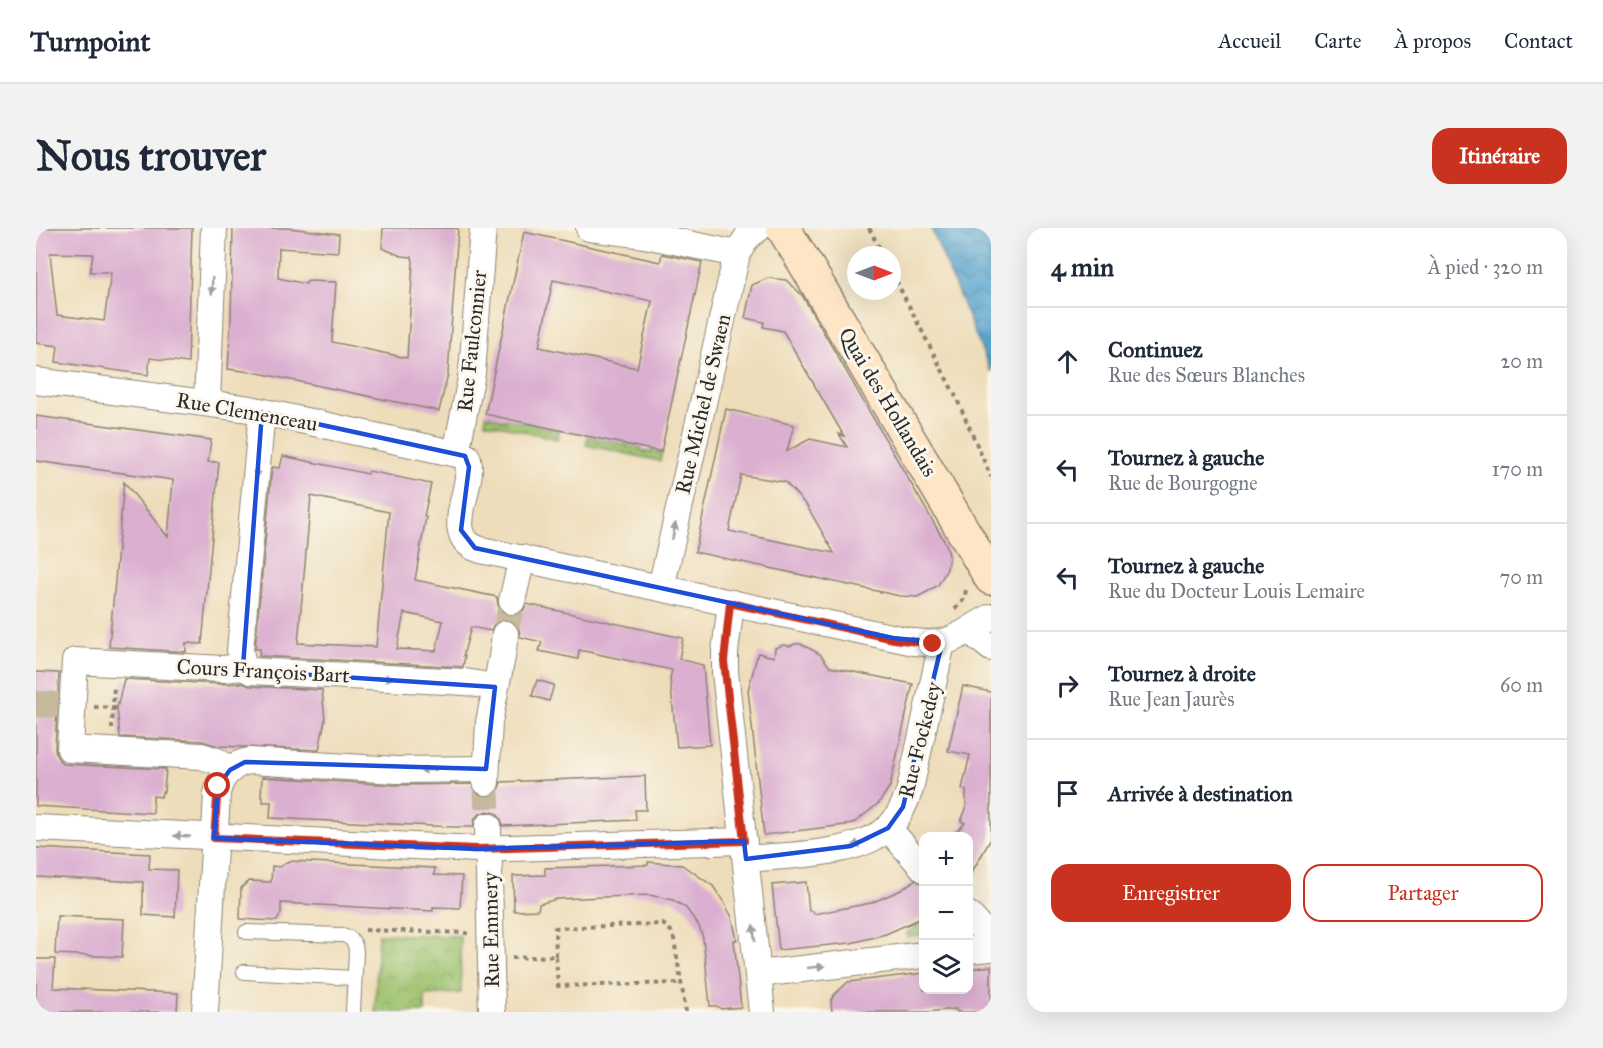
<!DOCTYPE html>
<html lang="fr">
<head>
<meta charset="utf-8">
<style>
	:root { --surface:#fff; --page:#f2f2f3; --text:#1f2937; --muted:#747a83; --line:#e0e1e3; --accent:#c8321e }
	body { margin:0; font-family:"IM FELL Great Primer",serif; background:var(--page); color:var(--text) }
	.controls { position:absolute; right:18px; bottom:18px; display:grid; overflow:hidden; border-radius:12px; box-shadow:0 6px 24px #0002 }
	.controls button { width:54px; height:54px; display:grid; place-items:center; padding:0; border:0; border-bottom:2px solid var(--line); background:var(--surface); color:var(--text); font:30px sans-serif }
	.compass { position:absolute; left:811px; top:18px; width:54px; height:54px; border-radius:50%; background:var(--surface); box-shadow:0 6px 24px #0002; rotate:90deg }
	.stop { position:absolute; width:18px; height:18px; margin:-14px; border:4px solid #c8321e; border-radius:50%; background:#fff }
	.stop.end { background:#c8321e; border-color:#fff; box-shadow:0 2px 6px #0008 }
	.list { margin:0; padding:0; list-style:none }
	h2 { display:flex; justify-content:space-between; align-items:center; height:78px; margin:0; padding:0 24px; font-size:26px }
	h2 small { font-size:20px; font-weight:400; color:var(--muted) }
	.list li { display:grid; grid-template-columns:39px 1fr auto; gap:18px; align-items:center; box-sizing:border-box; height:108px; padding:0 24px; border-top:2px solid var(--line) }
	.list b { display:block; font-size:22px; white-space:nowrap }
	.list p { margin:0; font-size:20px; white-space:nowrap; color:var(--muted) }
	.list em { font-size:20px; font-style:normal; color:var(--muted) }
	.actions { display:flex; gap:12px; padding:18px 24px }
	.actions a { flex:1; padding:14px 0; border:2px solid var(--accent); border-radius:18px; text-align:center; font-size:21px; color:var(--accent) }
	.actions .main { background:var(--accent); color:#fff }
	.icon { flex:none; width:33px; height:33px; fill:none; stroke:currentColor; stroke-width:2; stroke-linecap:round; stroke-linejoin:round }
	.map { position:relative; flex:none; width:955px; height:784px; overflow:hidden; border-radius:18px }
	header { display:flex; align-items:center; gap:36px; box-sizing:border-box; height:84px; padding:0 30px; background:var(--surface); border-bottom:2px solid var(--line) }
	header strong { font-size:28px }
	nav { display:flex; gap:33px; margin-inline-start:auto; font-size:21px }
	.intro { display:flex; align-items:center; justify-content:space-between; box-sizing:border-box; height:144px; padding:0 36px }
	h1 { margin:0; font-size:42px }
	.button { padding:15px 27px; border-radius:18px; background:var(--accent); color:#fff; font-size:21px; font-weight:700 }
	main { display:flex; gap:36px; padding:0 36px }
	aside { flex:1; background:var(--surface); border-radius:18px; box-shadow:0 6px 24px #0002 }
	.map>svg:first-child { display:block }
</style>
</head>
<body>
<header>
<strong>Turnpoint</strong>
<nav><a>Accueil</a><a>Carte</a><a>À propos</a><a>Contact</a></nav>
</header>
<div class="intro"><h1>Nous trouver</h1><a class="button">Itinéraire</a></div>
<main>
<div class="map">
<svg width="955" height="784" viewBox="0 0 955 784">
	<defs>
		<pattern id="grass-dots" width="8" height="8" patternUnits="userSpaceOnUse" patternTransform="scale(1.5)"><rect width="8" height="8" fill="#9bc16c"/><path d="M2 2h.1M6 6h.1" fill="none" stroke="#7f9d59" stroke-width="1.8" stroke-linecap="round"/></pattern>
		<pattern id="park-crowns" width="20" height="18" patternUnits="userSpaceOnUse" patternTransform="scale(1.5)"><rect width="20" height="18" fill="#9bc16c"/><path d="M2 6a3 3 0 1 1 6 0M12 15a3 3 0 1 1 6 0" fill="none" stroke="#7f9d59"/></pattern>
		<pattern id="water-waves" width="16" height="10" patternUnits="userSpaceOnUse" patternTransform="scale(1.5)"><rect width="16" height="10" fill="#55a3ce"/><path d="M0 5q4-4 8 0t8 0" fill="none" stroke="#4785a7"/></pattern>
	</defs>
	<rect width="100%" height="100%" fill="#fbf7ec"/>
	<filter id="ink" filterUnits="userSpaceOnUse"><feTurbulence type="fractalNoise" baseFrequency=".0167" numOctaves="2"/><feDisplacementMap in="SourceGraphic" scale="12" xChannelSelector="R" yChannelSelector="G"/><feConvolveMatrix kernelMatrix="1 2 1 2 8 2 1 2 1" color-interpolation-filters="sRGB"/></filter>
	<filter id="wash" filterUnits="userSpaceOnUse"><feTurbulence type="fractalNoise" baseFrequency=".008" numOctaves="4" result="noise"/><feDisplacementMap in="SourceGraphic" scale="24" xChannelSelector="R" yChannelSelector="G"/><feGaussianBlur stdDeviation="1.35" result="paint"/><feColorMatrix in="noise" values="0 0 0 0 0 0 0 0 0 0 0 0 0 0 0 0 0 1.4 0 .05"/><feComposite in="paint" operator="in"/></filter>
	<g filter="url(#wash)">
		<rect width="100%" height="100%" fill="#eeddba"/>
		<!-- grass -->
		<g fill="url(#grass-dots)" stroke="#63764c" stroke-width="1.5">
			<polygon points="450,186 469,193 470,190 523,202 522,211 449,194"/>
			<polygon points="552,208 605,219 604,222 615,225 616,222 626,224 624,233 550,217"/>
			<polygon points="887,694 887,707 871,709 871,705"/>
		</g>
		<!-- park -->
		<polygon fill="url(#park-crowns)" stroke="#63764c" stroke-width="1.5" points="342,706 424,708 425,765 389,767 389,784 339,784"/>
		<!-- water -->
		<polygon fill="url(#water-waves)" stroke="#40677c" stroke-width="1.5" points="895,0 955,0 955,144"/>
		<g id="blocks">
			<!-- building -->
			<g fill="#dbafd0" fill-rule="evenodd">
				<path d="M0 0H156L152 135 114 130 112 147 20 134 22 118 0 115ZM14 25 57 26 54 44H75L68 93 21 87Z"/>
				<polygon points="197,0 252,0 303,6 302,24 243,20 242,50 270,56 271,53 300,54 296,114 371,130 377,34 376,29 365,28 346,20 347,0 422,0 412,146 403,183 222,145 192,141 195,91"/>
				<path d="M488 4 624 34 626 26 666 34 625 224 449 186ZM517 52 616 73 601 140 503 119Z"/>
				<path d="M732 50 750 52 766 67 910 316 913 327 911 341 902 357 891 364 881 369 864 368 659 324 690 181 758 197 751 223 774 211 811 219 803 206 808 208 747 103 727 99 728 94 709 90 716 57ZM705 247 749 254 771 278 798 325 693 303Z"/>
				<polygon points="0,188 175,212 172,234 183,234 166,416 150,415 150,424 73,419 88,254 132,309 137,252 0,233"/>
				<path d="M247 228 332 246 333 243 395 256 388 288 390 289 379 352 461 369 462 377 465 384 473 388 480 387 486 384 491 376 647 410 643 431 667 437 674 517 641 519 634 450 636 442 543 422 542 431 503 423 506 414 484 409 483 400 478 394 472 391 463 392 458 396 455 403 435 399 427 428H429L427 439 223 428 224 421H219L236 239 244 240ZM275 268 353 284 340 419 262 415ZM368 385 407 393 400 423 361 421Z"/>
				<polygon points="759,416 765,416 784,426 794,439 877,456 854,558 843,575 819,594 809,597 728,607 712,462 722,425 738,429 739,420 747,417 754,418"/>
				<polygon points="0,444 23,445 19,520 20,527 26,536 130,541 128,564 126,564 125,569 117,568 117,585 0,578"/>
				<polygon points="88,451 186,456 206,455 214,458 286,462 289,492 283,522 182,518 166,513 84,509 81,480"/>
				<polygon points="501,452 518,457 513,473 496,468"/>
				<polygon points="927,458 955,464 955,611 933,649 933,609 915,609 929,595 925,593 930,581 930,562 926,561 934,527 912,523"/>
				<polygon points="609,548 610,582 599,582 600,592 467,598 465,591 460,585 451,583 444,586 439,590 437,599 418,599 234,590 235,574 227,574 227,570 225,569 226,549 360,557 436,556 441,566 450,569 457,567 462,563 465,554"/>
				<polygon points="0,620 114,626 113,641 141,642 139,689 107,687 107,654 0,649"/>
				<polygon points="253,633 399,640 398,647 426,648 424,680 397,679 397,683 245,675 245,685 241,693 204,691 205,660 213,653 235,654 236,638 244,639"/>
				<polygon points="612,634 646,637 677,658 687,673 696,689 701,712 698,712 705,779 685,781 681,778 674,778 667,710 663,698 650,680 637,672 613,667 521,671 503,676 502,682 478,683 477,648 509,647 509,640 612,637"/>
				<polygon points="879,652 888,656 888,689 850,706 815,715 743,722 736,657 770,654 773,683 777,683 778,686 835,675 865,662"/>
				<polygon points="21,688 88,691 86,729 19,726"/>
				<polygon points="0,731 19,731 17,760 142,765 141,784 0,784"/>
				<polygon points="955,738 955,784 921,784 920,781 889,784 796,784 795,773 798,767 812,754 888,745 888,762 933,762 933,741"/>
			</g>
		</g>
	</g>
	<g filter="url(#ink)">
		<use href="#blocks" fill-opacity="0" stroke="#8c8472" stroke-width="1.5"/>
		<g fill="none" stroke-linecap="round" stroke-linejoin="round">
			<!-- street-tunnel -->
			<g stroke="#c7b99d" stroke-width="26" stroke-dasharray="26 13" stroke-linecap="butt">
				<polyline points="469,406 476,373"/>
				<polyline points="0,476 25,477"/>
				<polyline points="450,554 452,598"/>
			</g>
			<!-- lane casing -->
			<g stroke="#8c8472" stroke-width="16">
				<g id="lane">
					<path d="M210 704 306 707C315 709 319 713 320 723L317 784"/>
					<polyline points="208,744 318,750"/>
				</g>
			</g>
			<!-- street casing -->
			<g stroke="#8c8472" stroke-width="28">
				<g id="street">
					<polyline points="553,0 609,7 701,26"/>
					<path d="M0 153 214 181 426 227 431 229C442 256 401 309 445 322L878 414C917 419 923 406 955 389"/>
					<polyline points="171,175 178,0"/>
					<polyline points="420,225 436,145 447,0"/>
					<polyline points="625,360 701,26 711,9 723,0"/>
					<polyline points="476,373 486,330"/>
					<polyline points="695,375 689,424 689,444 726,784"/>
					<polyline points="934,403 955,420"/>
					<polyline points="207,439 204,422 226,184"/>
					<polyline points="194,542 181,533 165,528 34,521 39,433 187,441 207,439 215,443 429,454 459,459"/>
					<polyline points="450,554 453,494 466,429 469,406"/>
					<polyline points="452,598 456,784"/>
					<polyline points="0,600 441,621 708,613"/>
					<polyline points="852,600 888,641"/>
					<path d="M710 631C751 627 829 628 857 595 865 585 870 573 874 561L906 415"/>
					<polyline points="933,687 955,711"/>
					<polyline points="933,722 955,720"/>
					<polyline points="722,746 888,727"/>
					<path d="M169 784 181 566C184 548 197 535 214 533L361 542 450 541"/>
				</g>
			</g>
			<!-- secondary casing -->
			<g stroke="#8c8472" stroke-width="36">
				<polyline id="secondary" points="747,0 770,37 955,350"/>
			</g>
			<!-- path -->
			<g stroke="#8c8472" stroke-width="4" stroke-dasharray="4.5 4.5" stroke-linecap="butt">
				<polyline points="833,0 847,27"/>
				<polyline points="856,45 920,169 955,249"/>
				<polyline points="919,381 928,371 930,362"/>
				<polyline points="58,479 81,480"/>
				<polyline points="76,501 78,458"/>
				<polyline points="329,702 432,705"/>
				<polyline points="520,728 519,700 627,696 635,703 638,711 650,784"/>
				<polyline points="476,730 520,728 522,758 645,755"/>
			</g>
			<!-- lane -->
			<use href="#lane" stroke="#fff" stroke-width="14"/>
			<!-- street -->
			<use href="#street" stroke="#fff" stroke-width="26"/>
			<!-- secondary -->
			<use href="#secondary" stroke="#fde5c5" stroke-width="33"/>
		</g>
		<!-- one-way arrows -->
		<defs><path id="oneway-solid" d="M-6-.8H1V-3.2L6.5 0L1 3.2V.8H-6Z" transform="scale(1.5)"/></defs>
		<g fill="#a0a0a0">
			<use href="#oneway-solid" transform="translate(176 58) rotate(92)"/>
			<use href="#oneway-solid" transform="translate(221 242) rotate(95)"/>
			<use href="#oneway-solid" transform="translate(638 303) rotate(-78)"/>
			<use href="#oneway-solid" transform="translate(348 450) rotate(3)"/>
			<use href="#oneway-solid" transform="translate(392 542) rotate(179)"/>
			<use href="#oneway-solid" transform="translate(146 608) rotate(-177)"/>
			<use href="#oneway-solid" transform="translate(824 615) rotate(159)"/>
			<use href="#oneway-solid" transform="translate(718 705) rotate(-96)"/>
			<use href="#oneway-solid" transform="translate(780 739) rotate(-6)"/>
		</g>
	</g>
	<g fill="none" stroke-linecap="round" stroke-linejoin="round" filter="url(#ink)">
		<!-- route -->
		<polyline stroke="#c8321e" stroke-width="8" points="182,558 178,610 441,621 708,613 688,433 694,375 858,411 897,416"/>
	</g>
	<!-- marked area -->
	<path fill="none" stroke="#1d4ed8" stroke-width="4.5" stroke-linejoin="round" d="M226 184 429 228 433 239 425 302 439 320 857 410 906 415 867 579 852 600 815 618 710 631 708 613 441 621 178 610 182 558 194 542 209 534 450 541 459 459 215 443 207 439Z"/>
	<g text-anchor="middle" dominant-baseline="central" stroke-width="6" stroke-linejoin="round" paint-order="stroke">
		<!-- street labels -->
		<g font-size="21" fill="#2b2b2b" stroke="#fbf7ec">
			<text transform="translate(436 113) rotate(-84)">Rue Faulconnier</text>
			<text transform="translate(852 174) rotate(59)">Quai des Hollandais</text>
			<text transform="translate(667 176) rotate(-77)">Rue Michel de Swaen</text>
			<text transform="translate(211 184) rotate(10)">Rue Clemenceau</text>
			<text transform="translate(227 443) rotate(3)">Cours François Bart</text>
			<text transform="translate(884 512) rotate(-76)">Rue Fockedey</text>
			<text transform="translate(455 702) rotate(-91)">Rue Emmery</text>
		</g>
	</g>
</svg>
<div class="controls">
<button>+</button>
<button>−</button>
<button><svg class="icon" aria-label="layers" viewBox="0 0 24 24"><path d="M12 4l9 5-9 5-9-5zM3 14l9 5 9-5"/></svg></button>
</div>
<svg class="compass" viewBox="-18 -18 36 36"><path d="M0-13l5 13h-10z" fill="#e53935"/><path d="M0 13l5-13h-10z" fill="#747a83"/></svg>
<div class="stop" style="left:182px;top:558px"></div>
<div class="stop end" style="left:897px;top:416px"></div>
</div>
<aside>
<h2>4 min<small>À pied · 320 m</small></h2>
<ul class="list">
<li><svg class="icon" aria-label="ahead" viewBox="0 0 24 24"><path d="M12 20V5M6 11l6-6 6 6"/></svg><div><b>Continuez</b><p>Rue des Sœurs Blanches</p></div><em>20 m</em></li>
<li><svg class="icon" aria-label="left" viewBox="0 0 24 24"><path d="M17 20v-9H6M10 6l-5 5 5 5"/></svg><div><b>Tournez à gauche</b><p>Rue de Bourgogne</p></div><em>170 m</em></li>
<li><svg class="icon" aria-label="left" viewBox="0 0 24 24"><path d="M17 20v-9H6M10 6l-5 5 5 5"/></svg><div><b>Tournez à gauche</b><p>Rue du Docteur Louis Lemaire</p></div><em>70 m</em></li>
<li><svg class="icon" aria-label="right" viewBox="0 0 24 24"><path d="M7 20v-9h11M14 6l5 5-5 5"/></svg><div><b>Tournez à droite</b><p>Rue Jean Jaurès</p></div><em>60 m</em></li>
<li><svg class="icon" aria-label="arrive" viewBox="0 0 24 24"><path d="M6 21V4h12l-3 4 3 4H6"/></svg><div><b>Arrivée à destination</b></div></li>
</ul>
<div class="actions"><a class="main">Enregistrer</a><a>Partager</a></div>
</aside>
</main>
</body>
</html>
